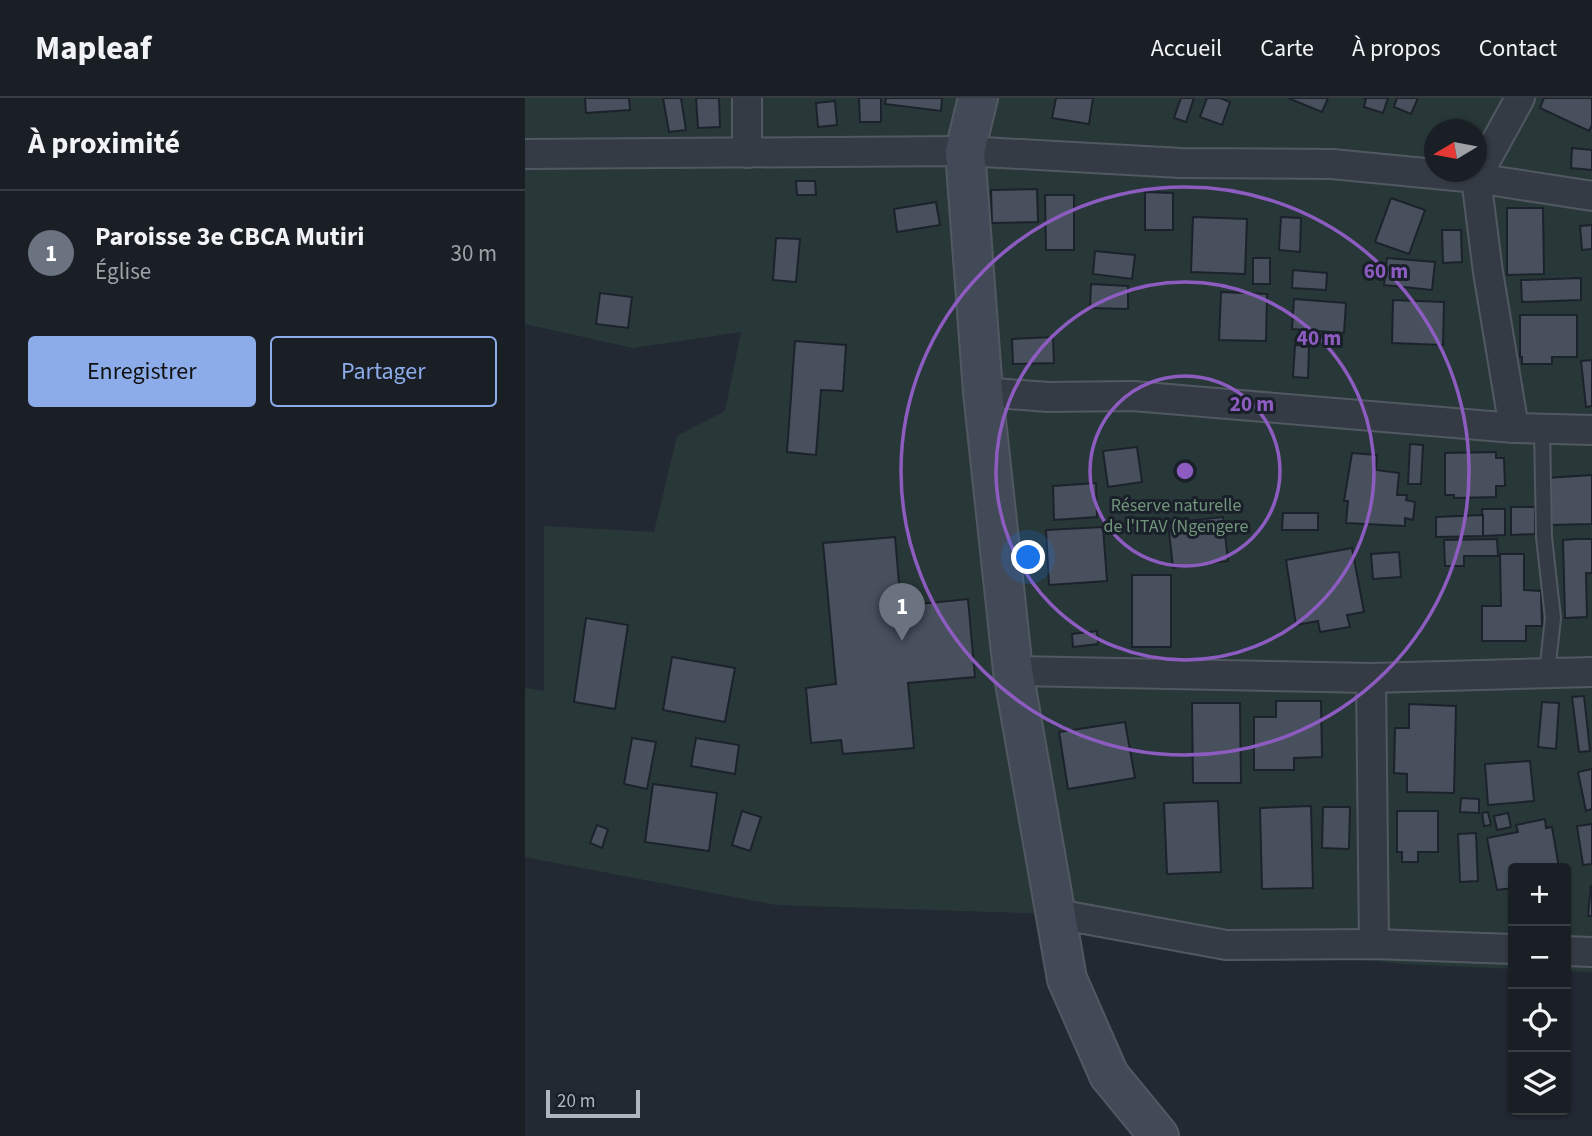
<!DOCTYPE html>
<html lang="fr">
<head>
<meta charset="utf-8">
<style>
	:root { --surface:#1a1f26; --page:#272c32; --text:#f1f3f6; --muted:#9fa2a7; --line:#383d43; --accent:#8cace9 }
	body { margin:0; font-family:"Source Sans 3",sans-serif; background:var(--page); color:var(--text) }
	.controls { position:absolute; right:21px; bottom:21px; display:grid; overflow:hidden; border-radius:7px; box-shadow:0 2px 5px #0004 }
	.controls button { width:63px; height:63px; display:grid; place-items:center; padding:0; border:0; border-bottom:2px solid var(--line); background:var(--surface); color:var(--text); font:35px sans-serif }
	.compass { position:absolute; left:899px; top:21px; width:63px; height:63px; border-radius:50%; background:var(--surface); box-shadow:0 2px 5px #0004; rotate:260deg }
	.scale { position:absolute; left:21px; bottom:18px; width:94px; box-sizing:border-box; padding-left:7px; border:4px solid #afb5c1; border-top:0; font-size:19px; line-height:24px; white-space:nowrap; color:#afb5c1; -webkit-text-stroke:5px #1a2029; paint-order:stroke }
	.you { position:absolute; left:504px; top:460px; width:24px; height:24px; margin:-18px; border:5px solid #fff; border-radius:50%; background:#1a73e8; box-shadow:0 0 0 10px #1a73e833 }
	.badge { display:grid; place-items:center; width:46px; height:46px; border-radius:50%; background:var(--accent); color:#fff; font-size:23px; font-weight:700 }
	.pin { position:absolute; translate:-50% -58px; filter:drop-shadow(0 2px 4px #0008) }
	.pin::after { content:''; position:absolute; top:37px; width:24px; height:21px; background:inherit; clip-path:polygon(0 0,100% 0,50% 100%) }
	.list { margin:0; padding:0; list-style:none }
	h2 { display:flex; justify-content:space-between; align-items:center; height:91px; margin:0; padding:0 28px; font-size:30px }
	h2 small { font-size:23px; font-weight:400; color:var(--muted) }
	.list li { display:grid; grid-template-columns:46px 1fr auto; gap:21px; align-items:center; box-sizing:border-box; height:126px; padding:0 28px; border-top:2px solid var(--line) }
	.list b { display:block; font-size:26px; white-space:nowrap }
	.list p { margin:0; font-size:23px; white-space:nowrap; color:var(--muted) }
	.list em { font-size:23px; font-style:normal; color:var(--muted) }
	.actions { display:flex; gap:14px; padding:21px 28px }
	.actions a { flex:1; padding:16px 0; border:2px solid var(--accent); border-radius:7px; text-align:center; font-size:24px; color:var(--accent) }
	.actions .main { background:var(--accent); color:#111 }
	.icon { flex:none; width:38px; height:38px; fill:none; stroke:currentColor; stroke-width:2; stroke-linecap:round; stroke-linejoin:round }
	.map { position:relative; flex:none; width:1067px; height:1038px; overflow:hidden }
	header { display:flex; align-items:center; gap:42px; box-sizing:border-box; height:98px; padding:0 35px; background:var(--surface); border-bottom:2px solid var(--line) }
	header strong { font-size:33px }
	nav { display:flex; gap:38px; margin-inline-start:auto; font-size:24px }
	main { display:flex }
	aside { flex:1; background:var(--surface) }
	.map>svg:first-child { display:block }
</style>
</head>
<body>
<header>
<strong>Mapleaf</strong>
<nav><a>Accueil</a><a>Carte</a><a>À propos</a><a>Contact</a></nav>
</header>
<main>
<aside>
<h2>À proximité<small></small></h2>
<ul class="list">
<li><span class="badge" style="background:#6b7280">1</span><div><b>Paroisse 3e CBCA Mutiri</b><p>Église</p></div><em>30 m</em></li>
</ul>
<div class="actions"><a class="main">Enregistrer</a><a>Partager</a></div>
</aside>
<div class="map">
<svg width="1067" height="1038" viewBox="0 0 1067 1038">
	<rect width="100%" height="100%" fill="#222933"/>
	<!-- green -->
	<path fill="#283838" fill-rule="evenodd" d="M0 0H1067V874L1041 873V770H988V871L880 866 591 838 532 816 251 807 0 759V590L19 593V428L129 434 152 338 200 313 216 234 108 250 0 226ZM909 32H951V74H909Z"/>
	<!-- building -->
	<g fill="#48505d" stroke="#1c222b" stroke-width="2">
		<polygon points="60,0 104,0 105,12 61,15"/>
		<polygon points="138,0 156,0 161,32 144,34"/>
		<polygon points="171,0 194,0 195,29 173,30"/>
		<polygon points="334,0 356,0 356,24 335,24"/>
		<polygon points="361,0 417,0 416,13 360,6"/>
		<polygon points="531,0 568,0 564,26 527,20"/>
		<polygon points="656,0 669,0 661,24 649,20"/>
		<polygon points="682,0 695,0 705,4 697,27 675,19"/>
		<polygon points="763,0 803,0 797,14"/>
		<polygon points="838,0 863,0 858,15 839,9 841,1"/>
		<polygon points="872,0 893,0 886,16 869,9"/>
		<polygon points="1019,0 1067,0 1067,27 1064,33 1015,10"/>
		<polygon points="310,3 312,27 293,29 291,5"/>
		<polygon points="1047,50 1067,52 1067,72 1046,70"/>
		<polygon points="271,83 290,83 291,97 272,97"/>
		<polygon points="512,91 513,124 467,125 466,92"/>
		<polygon points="620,94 648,95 648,132 620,132"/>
		<polygon points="520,97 549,97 549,152 521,152"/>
		<polygon points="866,100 900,112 884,156 850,144"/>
		<polygon points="411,104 415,127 372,134 369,111"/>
		<polygon points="982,110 1018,110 1019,176 982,177"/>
		<polygon points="668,119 722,121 720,176 666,174"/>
		<polygon points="756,119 776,120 775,154 754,152"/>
		<polygon points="1067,127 1067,151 1057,152 1055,128"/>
		<polygon points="917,132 936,132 937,164 918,165"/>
		<polygon points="251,140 275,141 271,184 248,182"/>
		<polygon points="570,153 610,157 607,181 568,176"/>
		<rect x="728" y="160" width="17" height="26"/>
		<polygon points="862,160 910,164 907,192 859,187"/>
		<polygon points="768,172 802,175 801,192 767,190"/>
		<polygon points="1056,180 1056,202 997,204 996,182"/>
		<polygon points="566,186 603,188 603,211 565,210"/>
		<polygon points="696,194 742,196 741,243 694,242"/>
		<polygon points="75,195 107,199 103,230 71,226"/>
		<polygon points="769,201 821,205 819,235 767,231"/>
		<polygon points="868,202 919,204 918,247 867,245"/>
		<polygon points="995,217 1052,217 1052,259 1027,259 1027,266 997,266 997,259 995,259"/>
		<polygon points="528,239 529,265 488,266 487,241"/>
		<polygon points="270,243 321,247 318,293 296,292 291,357 262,354"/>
		<polygon points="770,247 784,248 783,280 768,279"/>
		<polygon points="1067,262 1067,308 1061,309 1056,263"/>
		<polygon points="885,346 898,347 896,386 883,386"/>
		<polygon points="612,349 617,384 583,389 578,353"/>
		<polygon points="971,354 971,360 979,360 980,388 971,388 971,399 929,400 929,397 920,397 920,355"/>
		<polygon points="827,355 852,357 851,372 874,375 872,397 882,397 881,402 890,404 888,422 880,420 880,428 821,425 823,403 819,403"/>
		<polygon points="1067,377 1067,426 1025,427 1022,380"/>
		<polygon points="571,385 572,419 529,422 528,388"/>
		<polygon points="986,409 1010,409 1010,436 986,437"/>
		<polygon points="957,411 980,411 980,437 958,438"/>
		<polygon points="758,415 793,415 793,432 757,432"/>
		<polygon points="958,417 958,438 911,439 911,419"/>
		<polygon points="698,419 703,463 648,470 643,425"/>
		<polygon points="578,429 582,483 524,487 521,432"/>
		<polygon points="370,439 376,508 443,501 450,579 383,585 389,650 318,656 316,642 286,645 281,590 311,586 298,445"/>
		<polygon points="972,441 973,458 939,458 939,468 920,468 919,442"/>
		<polygon points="1051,441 1067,441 1067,475 1061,475 1062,519 1040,520 1038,442"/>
		<polygon points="827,450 839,514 822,517 825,529 795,534 793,523 771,527 761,462"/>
		<polygon points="874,454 876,479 848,481 846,456"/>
		<polygon points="975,456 999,456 999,492 1016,493 1017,528 1001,528 1001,543 957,543 957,508 976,508"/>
		<rect x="607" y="477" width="39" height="72"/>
		<polygon points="61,520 103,527 90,611 49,604"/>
		<polygon points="572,533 573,546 548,549 547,536"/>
		<polygon points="147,559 210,570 200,624 138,612"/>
		<polygon points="1059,598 1065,653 1054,654 1047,599"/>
		<polygon points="751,603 796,603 797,659 769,660 769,672 729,672 729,619 751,619"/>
		<polygon points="1017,604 1034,605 1031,651 1013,649"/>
		<polygon points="667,605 715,605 716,685 668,685"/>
		<polygon points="884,606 931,608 929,695 882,694 882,676 869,675 870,630 884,630"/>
		<polygon points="600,624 610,680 543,691 534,634"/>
		<polygon points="107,640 131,644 122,691 99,686"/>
		<polygon points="171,640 214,647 210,676 166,668"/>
		<polygon points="1005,663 1009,703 963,707 960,666"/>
		<polygon points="1067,671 1067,711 1061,713 1053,674"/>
		<polygon points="128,686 192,695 184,753 120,744"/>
		<polygon points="936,700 954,701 954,715 935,714"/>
		<polygon points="693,703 696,774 642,776 639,705"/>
		<polygon points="786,708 788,790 737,791 735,710"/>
		<polygon points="798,709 825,709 824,751 797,750"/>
		<polygon points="217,713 236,719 225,753 207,747"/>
		<polygon points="872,713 913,713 913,754 893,754 893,764 877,764 877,754 872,754"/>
		<polygon points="963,714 966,727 959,728 957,715"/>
		<polygon points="983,715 986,729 972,732 969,718"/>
		<polygon points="1020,721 1021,730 1027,729 1034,770 988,770 988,790 972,792 962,740 993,734 991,727"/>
		<polygon points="1067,726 1067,766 1058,767 1052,728"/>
		<polygon points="72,727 83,731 77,750 65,745"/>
		<polygon points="951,735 953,783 935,784 933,736"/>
		<polygon points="1066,788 1067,788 1067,818 1063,818"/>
	</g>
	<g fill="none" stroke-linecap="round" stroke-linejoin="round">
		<!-- lane casing -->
		<g stroke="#525862" stroke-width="18">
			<polyline id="lane" points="1017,330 1019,439 1028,520 1022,575"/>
		</g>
		<!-- street casing -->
		<g stroke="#525862" stroke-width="32">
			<g id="street">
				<polyline points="222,55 222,0"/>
				<polyline points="0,56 440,53 656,65 807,66 951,80 1067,98"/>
				<polyline points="458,294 523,299 608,298 989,330 1067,332"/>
				<polyline points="989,330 963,174 951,80 995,0"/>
				<polyline points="488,573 846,580 1067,574"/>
				<polyline points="846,580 849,846"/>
				<polyline points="532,816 701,847 849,846 988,851"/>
				<polyline points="1041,853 1067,854"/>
			</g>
		</g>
		<!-- secondary casing -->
		<g stroke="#525862" stroke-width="42">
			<polyline id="secondary" points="453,0 440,53 458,294 488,573 542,881 584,977 634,1038"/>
		</g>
		<!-- lane -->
		<use href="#lane" stroke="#353b44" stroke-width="14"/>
		<!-- street -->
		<use href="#street" stroke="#353b44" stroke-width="28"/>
		<!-- secondary -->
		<use href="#secondary" stroke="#434a57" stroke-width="38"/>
	</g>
	<!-- distance rings -->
	<g fill="none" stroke="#8d5cc0" stroke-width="3.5">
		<circle cx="660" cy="373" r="95"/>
		<circle cx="660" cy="373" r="189"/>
		<circle cx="660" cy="373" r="284"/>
	</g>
	<g text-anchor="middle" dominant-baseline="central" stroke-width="6" stroke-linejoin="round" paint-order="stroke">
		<!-- park labels -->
		<g font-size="18" fill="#71947b" stroke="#1a2029">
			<text x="651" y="407">Réserve naturelle<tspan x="651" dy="21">de l'ITAV (Ngengere</tspan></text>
		</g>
	</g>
	<circle cx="660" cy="373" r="10" fill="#8d5cc0" stroke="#1a2029" stroke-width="3.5"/>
	<g font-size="21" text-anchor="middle" font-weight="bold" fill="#8d5cc0" stroke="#1a2029" stroke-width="6" stroke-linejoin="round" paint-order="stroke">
		<text x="861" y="180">60 m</text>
		<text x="794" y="247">40 m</text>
		<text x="727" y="313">20 m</text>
	</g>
</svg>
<div class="controls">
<button>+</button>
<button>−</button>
<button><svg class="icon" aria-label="locate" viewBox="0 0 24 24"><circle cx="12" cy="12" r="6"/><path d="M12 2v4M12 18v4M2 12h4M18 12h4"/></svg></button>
<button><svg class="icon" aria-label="layers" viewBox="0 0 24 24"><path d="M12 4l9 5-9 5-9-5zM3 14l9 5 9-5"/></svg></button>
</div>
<svg class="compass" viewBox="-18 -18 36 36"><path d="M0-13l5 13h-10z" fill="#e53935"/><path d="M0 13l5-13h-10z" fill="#9fa2a7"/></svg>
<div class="scale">20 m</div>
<div class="you"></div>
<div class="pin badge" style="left:377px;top:543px;background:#6b7280">1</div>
</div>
</main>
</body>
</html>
